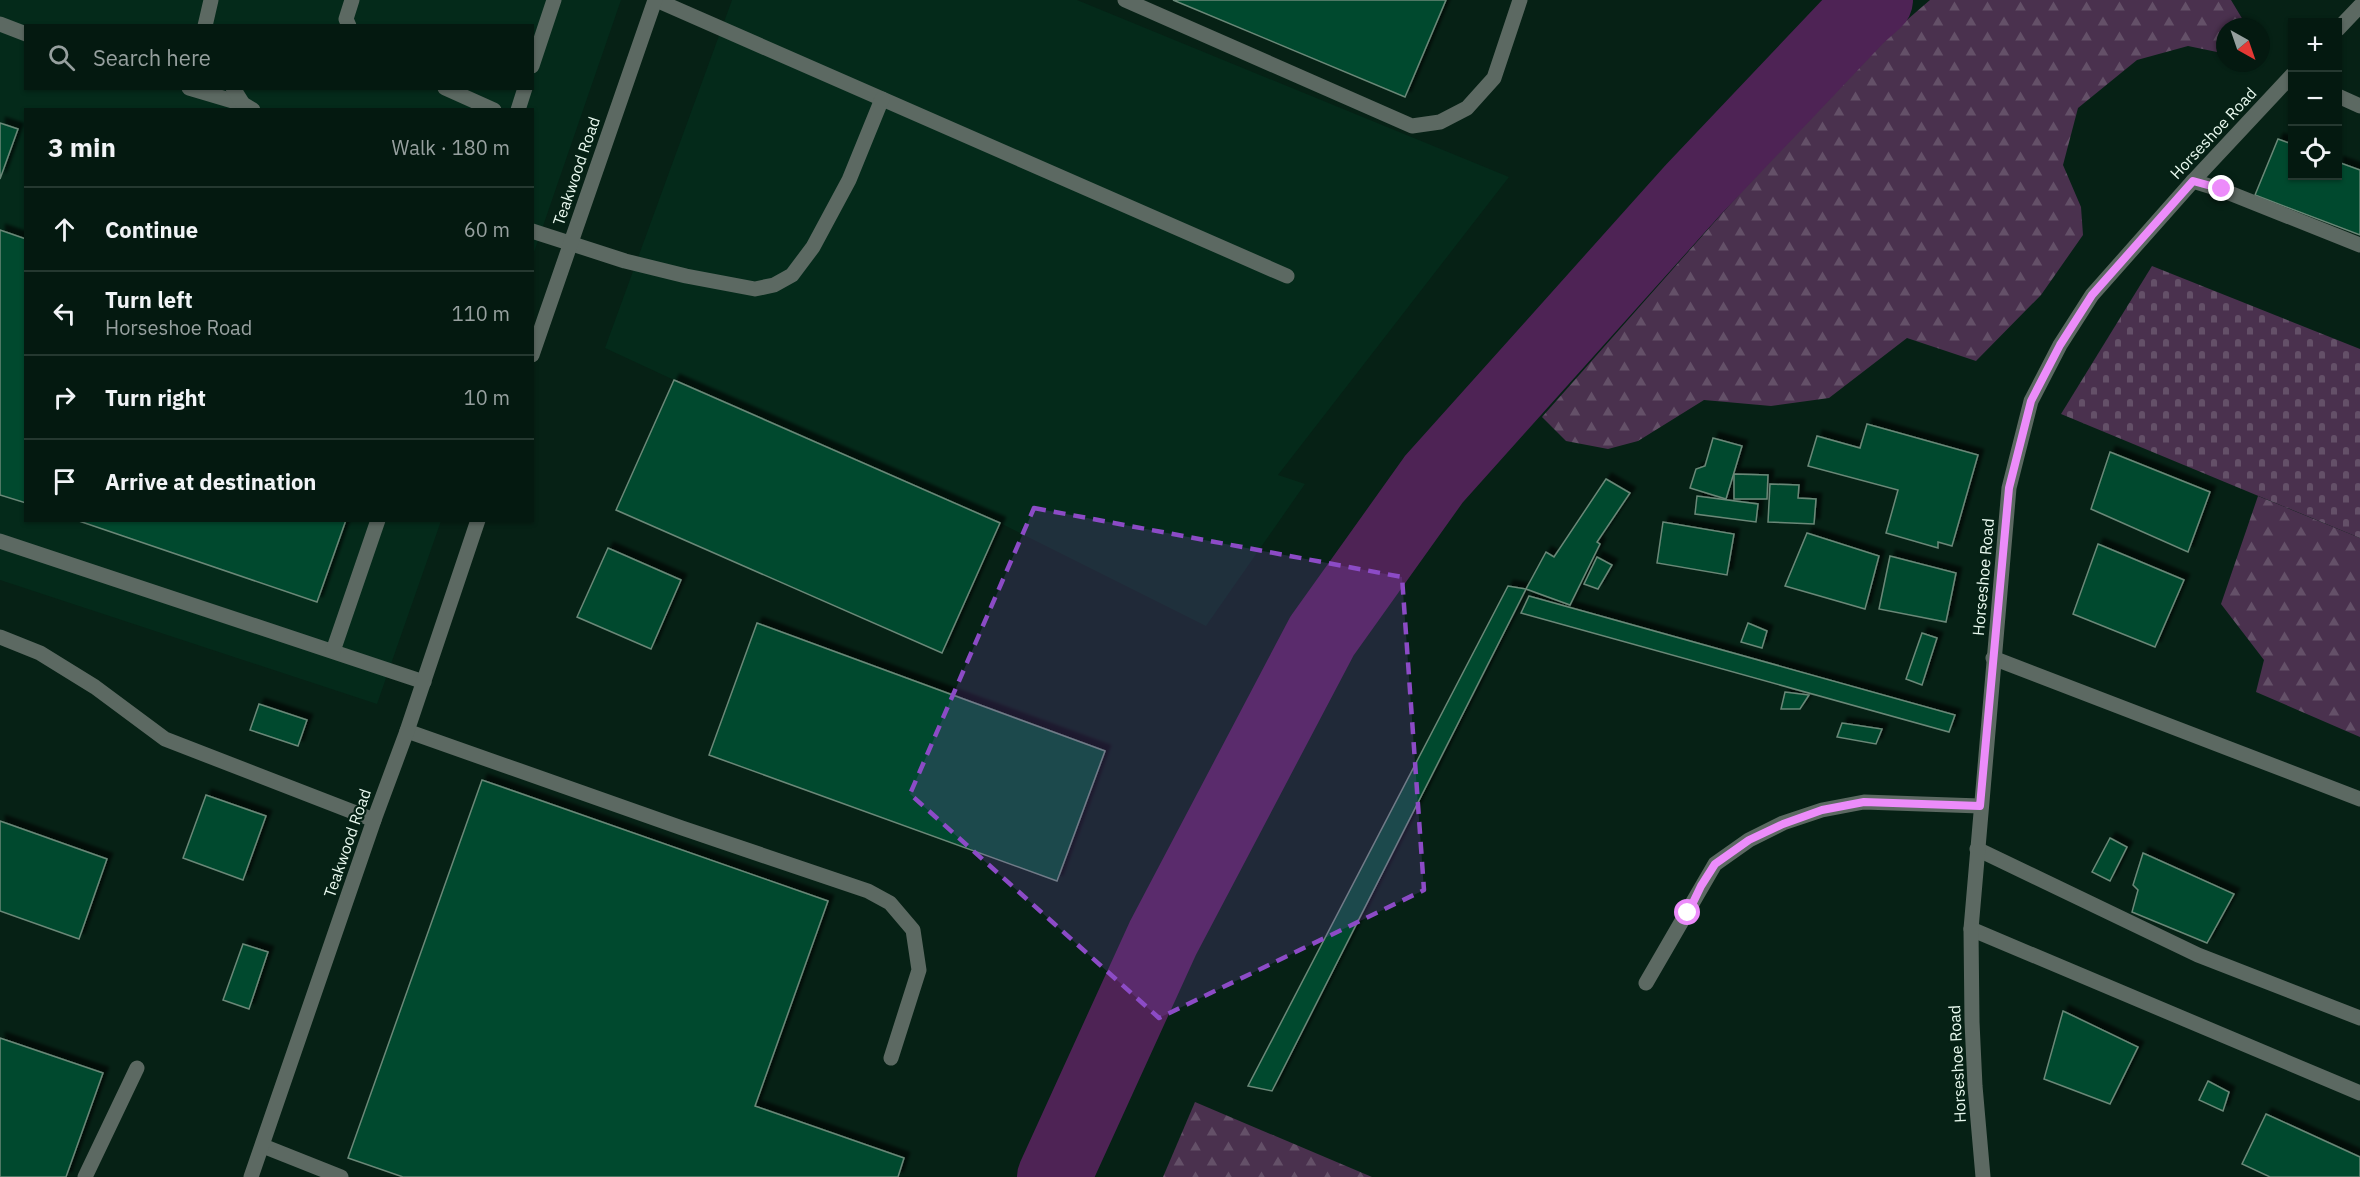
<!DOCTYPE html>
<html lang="en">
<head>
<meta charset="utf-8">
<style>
	:root { --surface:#041910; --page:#0d2219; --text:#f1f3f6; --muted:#97a09f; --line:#253830 }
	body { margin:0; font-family:"IBM Plex Sans",sans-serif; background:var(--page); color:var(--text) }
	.controls { position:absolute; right:18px; top:18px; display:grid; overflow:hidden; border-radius:0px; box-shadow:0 2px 4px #0004 }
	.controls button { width:54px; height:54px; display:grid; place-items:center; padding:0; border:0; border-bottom:2px solid var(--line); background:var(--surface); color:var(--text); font:30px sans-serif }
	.compass { position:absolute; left:2216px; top:18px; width:54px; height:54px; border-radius:50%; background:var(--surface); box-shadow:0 2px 4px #0004; rotate:140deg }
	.stop { position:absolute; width:18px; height:18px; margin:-14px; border:4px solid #ec8cfa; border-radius:50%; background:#fff }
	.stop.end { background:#ec8cfa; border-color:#fff; box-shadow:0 2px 6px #0008 }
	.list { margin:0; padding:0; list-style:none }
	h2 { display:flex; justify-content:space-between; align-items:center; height:78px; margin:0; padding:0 24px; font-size:26px }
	h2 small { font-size:20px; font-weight:400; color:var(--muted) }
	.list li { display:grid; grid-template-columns:39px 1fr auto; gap:18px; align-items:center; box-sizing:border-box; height:84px; padding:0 24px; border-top:2px solid var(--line) }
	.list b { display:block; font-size:22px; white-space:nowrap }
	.list p { margin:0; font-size:20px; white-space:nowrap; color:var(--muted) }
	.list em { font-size:20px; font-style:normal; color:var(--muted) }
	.icon { flex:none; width:33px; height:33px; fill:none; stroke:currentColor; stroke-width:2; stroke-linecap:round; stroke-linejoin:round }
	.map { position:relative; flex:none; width:2360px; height:1177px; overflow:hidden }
	.search { position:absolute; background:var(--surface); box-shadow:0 2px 4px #0004; left:24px; top:24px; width:510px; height:66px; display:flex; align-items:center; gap:15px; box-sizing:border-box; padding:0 21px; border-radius:0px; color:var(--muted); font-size:22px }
	.panel { position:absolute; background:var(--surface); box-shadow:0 2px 4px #0004; left:24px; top:108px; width:510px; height:414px; border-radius:0px }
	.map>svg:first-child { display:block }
</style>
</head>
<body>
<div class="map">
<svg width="2360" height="1177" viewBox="0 0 2360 1177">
	<defs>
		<pattern id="forest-firs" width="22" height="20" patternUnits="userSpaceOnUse" patternTransform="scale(1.5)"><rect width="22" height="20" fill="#4a314e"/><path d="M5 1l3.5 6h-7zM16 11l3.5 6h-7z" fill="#645068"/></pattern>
		<pattern id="cemetery-stones" width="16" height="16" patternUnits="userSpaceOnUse" patternTransform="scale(1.5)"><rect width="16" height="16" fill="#4a314e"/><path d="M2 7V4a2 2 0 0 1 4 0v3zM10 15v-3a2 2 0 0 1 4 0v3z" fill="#645068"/></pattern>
		<filter id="shadow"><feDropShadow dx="5.5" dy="-5.5" stdDeviation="1.5" flood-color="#0009"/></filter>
	</defs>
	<rect width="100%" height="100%" fill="#062115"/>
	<!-- built -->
	<g fill="#042a1a" fill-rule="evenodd">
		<path d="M0 0H621L533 255 532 110H26V520L441 521 377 704 0 580ZM26 26H532V88H26Z"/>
		<polygon points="732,0 1077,0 1509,177 1278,475 1305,484 1206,626 1000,523 674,380 605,348"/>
	</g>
	<!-- forest -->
	<g fill="url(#forest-firs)">
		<polygon points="1930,0 2231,0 2243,20 2239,27 2225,27 2225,48 2217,52 2188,46 2137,60 2078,108 2063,165 2081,207 2083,235 2041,295 1976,361 1907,338 1829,398 1771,406 1704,400 1638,441 1608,449 1566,441 1542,417 1849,70"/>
		<polygon points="2258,496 2360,538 2360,737 2256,692 2264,660 2221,604"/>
		<polygon points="1195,1102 1372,1177 1163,1177"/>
	</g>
	<!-- cemetery -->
	<polygon fill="url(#cemetery-stones)" points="2152,266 2360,349 2360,538 2061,414"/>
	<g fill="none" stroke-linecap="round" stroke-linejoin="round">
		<!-- river -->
		<polyline stroke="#4e2355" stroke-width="74" points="1054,1177 1163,938 1322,636 1434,479 1693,190 1858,16 1876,0"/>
	</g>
	<!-- building -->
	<g fill="#02492e" stroke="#6a8878" stroke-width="1.5" filter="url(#shadow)">
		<polygon points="1173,0 1446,0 1405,97"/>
		<polygon points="0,123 18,129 0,179"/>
		<polygon points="2278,139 2292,144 2292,176 2338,176 2338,162 2360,170 2360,235 2255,195"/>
		<polygon points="0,230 26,239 26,503 0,495"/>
		<polygon points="674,380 1000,523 942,653 616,510"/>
		<polygon points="1867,424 1978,455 1952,546 1938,542 1938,548 1886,533 1898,490 1808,466 1817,436 1860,448"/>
		<polygon points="1713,438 1742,446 1726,499 1690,488 1696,469 1705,466"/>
		<polygon points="2110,452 2210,492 2188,552 2091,509"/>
		<polygon points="1734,474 1768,475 1767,499 1734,499"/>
		<polygon points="1606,479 1630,493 1597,542 1600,544 1570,605 1526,589 1546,552 1554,557"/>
		<polygon points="1770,484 1799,485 1798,498 1816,499 1814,524 1768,522"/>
		<polygon points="1697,496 1758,504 1756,522 1695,514"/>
		<polygon points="76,520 346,520 317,602"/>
		<polygon points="1663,522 1734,534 1727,575 1657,563"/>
		<polygon points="1807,533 1879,556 1865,609 1785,586"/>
		<polygon points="2098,544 2184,580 2155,647 2073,614"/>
		<polygon points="608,548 681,580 651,649 577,617"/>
		<polygon points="1890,556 1956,573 1946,622 1879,609"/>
		<polygon points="1597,557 1612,565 1598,589 1584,584"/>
		<polygon points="1508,586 1526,589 1272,1091 1248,1086"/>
		<polygon points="1529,596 1955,715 1949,732 1521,613"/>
		<polygon points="757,623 1105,751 1057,881 709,755"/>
		<polygon points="1748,623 1767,631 1762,648 1741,642"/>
		<polygon points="1922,633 1937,638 1922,685 1906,679"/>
		<polygon points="1785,692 1809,695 1800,709 1781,709"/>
		<polygon points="259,704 307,720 298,746 250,730"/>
		<polygon points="1842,723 1882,729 1876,744 1837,737"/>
		<polygon points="482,780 828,901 755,1106 904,1158 898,1177 403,1177 348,1158"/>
		<polygon points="206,795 266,816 243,880 183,858"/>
		<polygon points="0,821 107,859 79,939 0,911"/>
		<polygon points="2110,838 2127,847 2110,881 2092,872"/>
		<polygon points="2143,853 2234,894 2207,943 2132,912 2138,890 2133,885"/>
		<polygon points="243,944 268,952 249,1009 223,1000"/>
		<polygon points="2063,1011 2138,1047 2110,1104 2044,1079"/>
		<polygon points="0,1038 103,1073 66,1177 0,1177"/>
		<polygon points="2208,1081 2229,1092 2223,1111 2199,1100"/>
		<polygon points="2266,1114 2360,1157 2360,1177 2270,1177 2242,1164"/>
	</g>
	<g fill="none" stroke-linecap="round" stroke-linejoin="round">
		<!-- lane -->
		<g stroke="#5c6962" stroke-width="15">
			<polyline points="656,0 1287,276"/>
			<polyline points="1125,0 1412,126 1440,122 1467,108 1494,78 1520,0"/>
			<polyline points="0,24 26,34"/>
			<polyline points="205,26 211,0"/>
			<polyline points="349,26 346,19 352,0"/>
			<polyline points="2338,29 2360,6"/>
			<polyline points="532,66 554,0"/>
			<polyline points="189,88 243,104"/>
			<polyline points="233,88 243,104 253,110"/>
			<polyline points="445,88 494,110"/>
			<polyline points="2338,96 2360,106"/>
			<polyline points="518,110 525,88"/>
			<polyline points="2193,181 2222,190 2360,245"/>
			<polyline points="532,231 625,261 686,276 755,289 774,285 792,275 813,247 849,180 882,99"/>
			<polyline points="0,541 424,682"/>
			<polyline points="0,637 40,653 95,687 165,739 374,820"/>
			<polyline points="333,651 378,520"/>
			<polyline points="1993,658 2360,799"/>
			<polyline points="407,731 682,828 868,891 890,903 913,930 919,970 891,1058"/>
			<polyline points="1977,849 2198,955 2360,1018"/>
			<polyline points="1971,929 2360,1093"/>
			<polyline points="1646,983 1715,864 1749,840 1783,823 1822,810 1864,802 1980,806"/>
			<polyline points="263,1146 341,1177"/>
			<polyline points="85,1177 137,1068"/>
			<polyline points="1983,1177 1975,1086 1972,1022 1971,929 2009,488 2031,401 2060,345 2092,295 2193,181 2292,75"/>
		</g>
		<!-- street -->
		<g stroke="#5c6962" stroke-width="15">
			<polyline points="532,355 655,0"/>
			<polyline points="251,1177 374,820 407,731 478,520"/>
		</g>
	</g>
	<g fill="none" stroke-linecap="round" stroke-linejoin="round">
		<!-- route -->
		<polyline stroke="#ec8cfa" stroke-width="8" points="1688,913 1701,886 1715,864 1749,840 1783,824 1822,810 1864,802 1980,806 2009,488 2031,401 2060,345 2092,295 2193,181 2222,189"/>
	</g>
	<!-- marked area -->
	<path fill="#8c4bc6" fill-opacity="0.2" stroke="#8c4bc6" stroke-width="4.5" stroke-dasharray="12 8" stroke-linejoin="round" d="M1034 508 1402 577 1424 890 1159 1018 910 794Z"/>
	<g text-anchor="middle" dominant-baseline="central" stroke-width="4.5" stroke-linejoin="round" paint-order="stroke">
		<!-- street labels -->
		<g font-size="16" fill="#e9f9ef" stroke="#062115">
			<text transform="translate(2213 133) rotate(-47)">Horseshoe Road</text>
			<text transform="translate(576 171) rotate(-71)">Teakwood Road</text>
			<text transform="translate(1983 577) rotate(-85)">Horseshoe Road</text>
			<text transform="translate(347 843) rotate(-71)">Teakwood Road</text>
			<text transform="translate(1957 1064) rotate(-93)">Horseshoe Road</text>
		</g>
	</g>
</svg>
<div class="controls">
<button>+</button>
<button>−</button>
<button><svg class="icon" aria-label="locate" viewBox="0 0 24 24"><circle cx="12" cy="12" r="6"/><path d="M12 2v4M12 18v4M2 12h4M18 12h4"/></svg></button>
</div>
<svg class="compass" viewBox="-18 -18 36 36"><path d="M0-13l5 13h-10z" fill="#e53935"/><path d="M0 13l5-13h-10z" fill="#97a09f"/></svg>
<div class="stop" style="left:1688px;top:913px"></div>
<div class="stop end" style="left:2222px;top:189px"></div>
<div class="search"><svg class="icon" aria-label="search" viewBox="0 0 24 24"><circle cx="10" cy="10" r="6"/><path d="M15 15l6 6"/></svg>Search here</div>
<section class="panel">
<h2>3 min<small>Walk · 180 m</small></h2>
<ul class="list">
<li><svg class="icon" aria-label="ahead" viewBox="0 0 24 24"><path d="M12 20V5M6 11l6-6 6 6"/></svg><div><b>Continue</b></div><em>60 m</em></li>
<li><svg class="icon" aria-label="left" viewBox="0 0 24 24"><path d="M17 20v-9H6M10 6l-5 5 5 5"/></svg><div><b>Turn left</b><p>Horseshoe Road</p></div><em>110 m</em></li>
<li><svg class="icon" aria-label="right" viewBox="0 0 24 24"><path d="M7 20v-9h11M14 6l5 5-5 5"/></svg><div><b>Turn right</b></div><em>10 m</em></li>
<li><svg class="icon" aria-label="arrive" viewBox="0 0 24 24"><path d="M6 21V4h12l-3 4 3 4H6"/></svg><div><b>Arrive at destination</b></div></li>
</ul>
</section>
</div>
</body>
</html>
